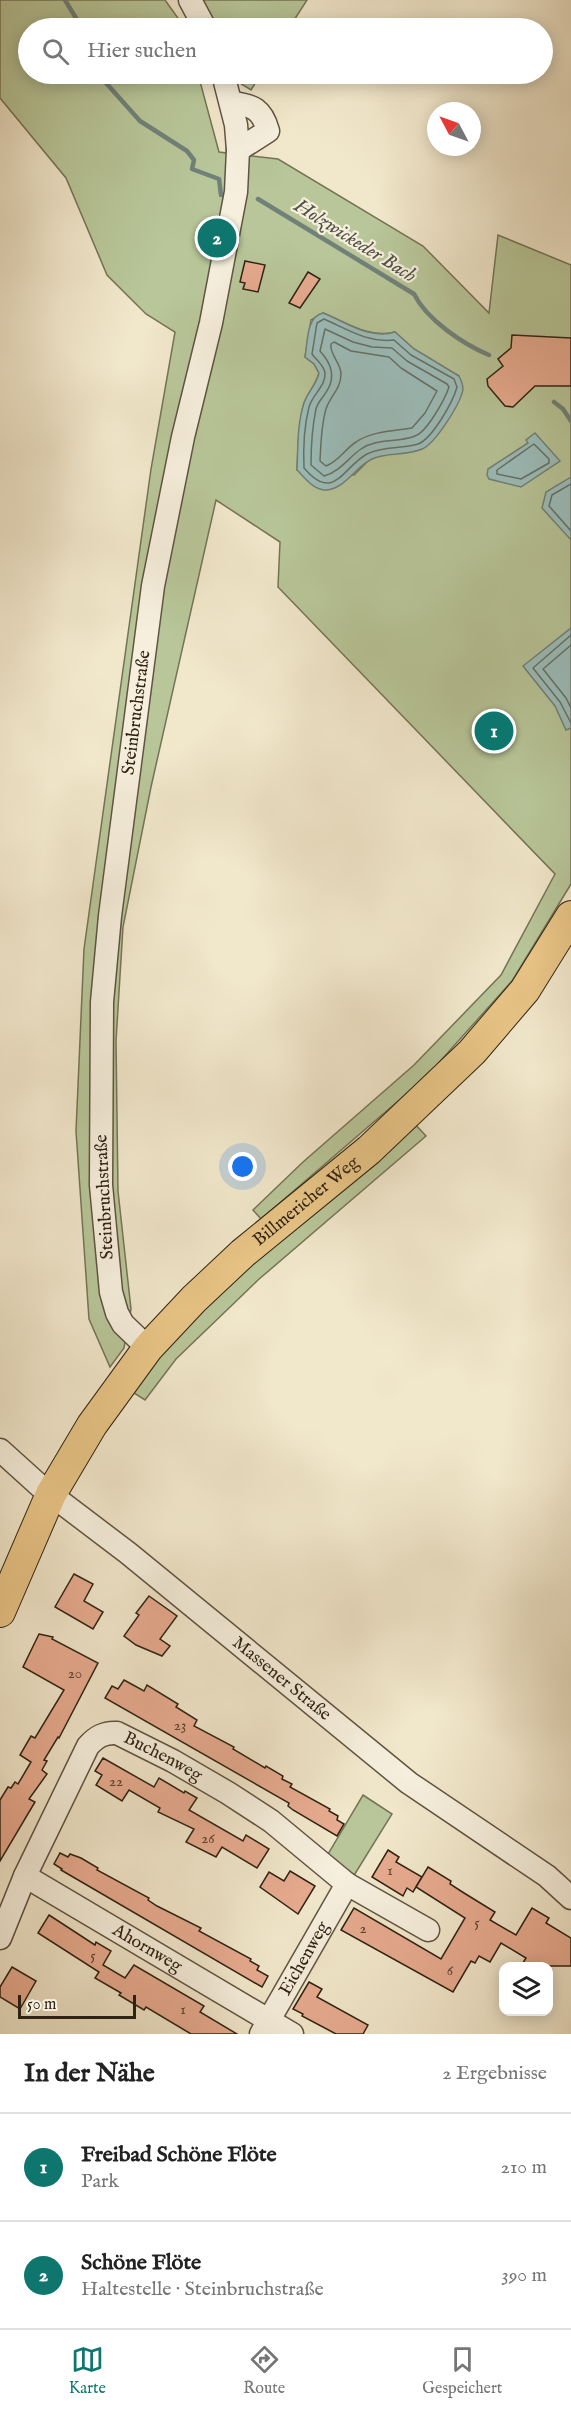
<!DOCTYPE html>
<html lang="de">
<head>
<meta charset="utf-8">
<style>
	:root { --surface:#fff; --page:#f2f2f2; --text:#222; --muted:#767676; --line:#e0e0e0; --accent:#0f766e }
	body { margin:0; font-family:"IM FELL English",serif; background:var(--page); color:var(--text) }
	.controls { position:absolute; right:18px; bottom:18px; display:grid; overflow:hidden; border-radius:12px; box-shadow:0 3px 15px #0003 }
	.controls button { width:54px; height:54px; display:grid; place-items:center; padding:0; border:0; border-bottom:2px solid var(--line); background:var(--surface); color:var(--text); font:30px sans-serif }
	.compass { position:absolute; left:427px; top:102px; width:54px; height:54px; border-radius:50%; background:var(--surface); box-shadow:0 3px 15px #0003; rotate:311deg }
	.scale { position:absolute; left:18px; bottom:15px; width:118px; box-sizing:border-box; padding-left:6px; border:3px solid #302314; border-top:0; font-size:16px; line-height:21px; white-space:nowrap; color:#302314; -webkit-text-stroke:4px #f6efdd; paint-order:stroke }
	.you { position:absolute; left:243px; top:1167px; width:21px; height:21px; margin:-15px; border:4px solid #fff; border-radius:50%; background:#1a73e8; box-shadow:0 0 0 9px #1a73e833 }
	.badge { display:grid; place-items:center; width:39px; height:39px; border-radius:50%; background:var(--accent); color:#fff; font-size:20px; font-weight:700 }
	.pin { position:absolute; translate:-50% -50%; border:3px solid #fff; box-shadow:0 2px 6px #0006 }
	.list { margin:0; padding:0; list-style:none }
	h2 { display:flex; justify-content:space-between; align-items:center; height:78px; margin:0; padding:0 24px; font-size:26px }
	h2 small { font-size:20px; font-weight:400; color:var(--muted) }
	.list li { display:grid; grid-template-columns:39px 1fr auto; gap:18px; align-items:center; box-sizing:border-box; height:108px; padding:0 24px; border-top:2px solid var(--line) }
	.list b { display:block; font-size:22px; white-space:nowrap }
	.list p { margin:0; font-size:20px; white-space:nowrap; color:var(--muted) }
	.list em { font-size:20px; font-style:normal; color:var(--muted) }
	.icon { flex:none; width:33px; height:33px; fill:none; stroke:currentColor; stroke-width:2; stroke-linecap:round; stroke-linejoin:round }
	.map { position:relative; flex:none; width:571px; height:2034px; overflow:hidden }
	.search { position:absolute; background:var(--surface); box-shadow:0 3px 15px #0003; left:18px; right:18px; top:18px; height:66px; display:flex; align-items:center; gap:15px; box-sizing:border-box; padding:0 21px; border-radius:33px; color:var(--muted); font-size:22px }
	.sheet { height:294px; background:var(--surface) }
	nav { display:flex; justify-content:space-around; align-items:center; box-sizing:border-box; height:84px; border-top:2px solid var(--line); background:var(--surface); font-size:16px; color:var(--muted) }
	nav a { display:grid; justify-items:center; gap:3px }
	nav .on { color:var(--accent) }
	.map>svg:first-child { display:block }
</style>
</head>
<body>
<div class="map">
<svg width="571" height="2034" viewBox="0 0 571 2034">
	<rect width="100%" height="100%" fill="#f1e7cb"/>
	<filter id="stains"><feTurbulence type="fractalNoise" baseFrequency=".00333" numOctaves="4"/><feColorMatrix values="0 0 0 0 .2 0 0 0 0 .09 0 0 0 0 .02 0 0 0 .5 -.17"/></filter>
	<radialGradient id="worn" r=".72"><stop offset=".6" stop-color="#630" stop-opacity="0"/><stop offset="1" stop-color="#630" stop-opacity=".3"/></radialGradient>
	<!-- green -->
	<g fill="#b8c699" stroke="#747456" stroke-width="1.5" fill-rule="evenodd">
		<path d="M0 0H165L185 28H28V74H198L219 152 278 159 423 246 489 313 498 235 571 265V884L512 981 426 1077 261 1219 253 1210 303 1162 414 1065 501 975 555 874 278 587 280 542 216 500 151 787 123 927 116 1041 118 1191 131 1309 124 1348 110 1367 89 1319 76 1131 84 949 151 469 175 332 146 314 107 275 66 178 0 98ZM323 313C346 322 369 339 395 332L414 349 459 376 422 449 381 455 369 460 354 475 297 470C298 449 298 423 304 403 308 392 316 385 319 373L314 364 305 357 311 320Z"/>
		<polygon points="199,0 307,0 289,28 213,28"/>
		<polygon points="232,74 261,74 251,90 235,80"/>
		<polygon points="413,1122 426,1136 258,1280 176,1359 145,1400 131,1391 173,1336 248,1260"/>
		<polygon points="363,1795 392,1814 353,1877 328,1854"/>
	</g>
	<!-- water -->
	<g fill="#9cbfbd" stroke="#718179" stroke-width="1.5">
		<path d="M323 313C346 322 369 340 395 332L414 349 459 376C461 380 463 385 463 389 461 403 435 444 422 449 406 456 387 452 372 459 355 467 347 487 327 490 314 491 305 478 297 470 298 447 297 425 304 403 308 392 316 385 319 373L314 364 305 357C308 341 306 317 323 313Z"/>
		<polygon points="535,433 560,461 521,487 489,479 487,475 488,469 528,443 526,440"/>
		<polygon points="571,477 571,540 542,508 546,492"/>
		<polygon points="571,628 571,728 566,730 555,706 523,666"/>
	</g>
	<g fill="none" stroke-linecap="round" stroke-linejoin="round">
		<!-- shore -->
		<g stroke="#667168" stroke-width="1.5">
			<path d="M324 319C347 329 367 343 394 340L411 355 454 379 457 387C453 402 432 439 418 444 401 449 383 446 367 454 342 468 334 503 304 468 303 447 304 427 309 407 312 395 326 386 325 373 324 365 316 360 312 354L317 323Z"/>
			<path d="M325 329 353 342 372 347 392 348 407 361 447 384 449 387C445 399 427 432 415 436 398 443 377 438 361 449 348 458 341 471 324 476L311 465C311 446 312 428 316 409 318 401 324 397 328 389 336 375 330 362 320 351Z"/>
			<path d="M334 342 351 351 389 357 401 368 437 391 425 413 412 428C394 431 372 431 356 442 345 449 339 461 326 466L320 461C321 444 321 426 326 409 330 396 341 389 341 374 341 363 329 354 331 344Z"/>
			<polygon points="534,444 549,459 549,463 521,479 497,474 497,470"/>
			<polyline points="571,484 552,495 549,506 571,531"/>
			<polyline points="571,635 533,668 560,702 571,723"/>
			<polyline points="571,645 543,669 566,698 571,708"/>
		</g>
		<!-- stream -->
		<g stroke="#718179" stroke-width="4.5">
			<polyline points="65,0 82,28"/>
			<polyline points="98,74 140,121 187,151 194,160 192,169 219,179 221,195"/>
			<path d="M258 199 414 294C427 320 463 344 489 355"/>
			<polyline points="554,402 563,409 571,421"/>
		</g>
	</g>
	<!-- building -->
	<g fill="#e7ab8f" stroke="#302314" stroke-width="1.5">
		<polygon points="245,261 265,265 258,292 243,289 245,283 240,282"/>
		<polygon points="308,272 320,279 300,308 289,303"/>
		<polygon points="512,335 571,338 571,386 535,386 513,407 505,406 488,386 487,379 503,366 498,359 511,348"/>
		<polygon points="74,1574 93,1584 84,1601 103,1612 93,1629 55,1607"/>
		<polygon points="149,1596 177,1616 160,1639 170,1646 162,1656 136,1645 124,1636 139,1615 136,1613"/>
		<polygon points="39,1634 53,1637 52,1639 98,1663 59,1738 58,1737 44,1760 47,1761 42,1770 47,1774 29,1799 35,1802 0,1861 0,1800 8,1787 11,1788 15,1782 18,1784 31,1762 20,1755 31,1736 35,1738 64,1690 23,1667"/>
		<polygon points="124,1680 144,1691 147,1685 178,1704 176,1707 197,1720 194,1726 234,1747 233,1749 265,1768 266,1766 283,1776 282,1779 292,1784 290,1787 330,1809 329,1811 338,1816 337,1820 344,1824 337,1836 293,1810 288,1806 289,1803 105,1698 112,1686 118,1689"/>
		<polygon points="103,1758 154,1787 159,1778 184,1793 185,1791 197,1798 189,1810 243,1841 246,1835 269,1849 257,1868 222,1847 216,1857 186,1842 194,1829 158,1812 160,1808 129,1790 122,1801 96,1785 102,1775 95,1771"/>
		<polygon points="388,1850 399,1857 396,1862 422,1877 413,1892 407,1888 403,1896 372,1877"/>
		<polygon points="60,1853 68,1857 70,1854 81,1858 98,1868 97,1870 149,1898 148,1900 157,1906 201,1928 199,1931 251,1959 250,1961 259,1966 257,1970 268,1976 262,1987 61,1870 62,1869 54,1864"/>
		<polygon points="428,1867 451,1881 450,1884 464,1893 495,1912 490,1920 516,1935 532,1908 549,1918 546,1923 571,1938 571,1966 521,1966 526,1958 501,1943 490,1962 479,1956 475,1963 471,1961 453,1992 341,1930 354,1908 441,1959 465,1918 416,1887"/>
		<polygon points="290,1871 315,1886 298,1914 260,1887 269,1872 284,1881"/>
		<polygon points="49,1915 95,1945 96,1942 111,1951 103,1965 125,1978 134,1965 204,2006 200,2012 237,2034 191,2034 146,2007 144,2010 119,1995 121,1993 95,1978 99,1972 38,1933"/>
		<polygon points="12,1967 36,1981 20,2009 0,1997 0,1987"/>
		<polygon points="309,1982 322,1989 317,1997 368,2025 363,2034 336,2034 302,2016 303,2014 293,2009"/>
	</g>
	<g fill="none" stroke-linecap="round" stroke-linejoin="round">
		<!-- minor casing -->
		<g stroke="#605442" stroke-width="25">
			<g id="minor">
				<polyline points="190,0 205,28"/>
				<path d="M231 103C253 105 262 109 268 131L238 150"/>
				<path id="s1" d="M148 1348 123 1324 117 1313 111 1292 101 1185 102 1002 110 916 153 586 183 437 211 323 236 192 238 150 236 125 223 74"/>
				<path id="s2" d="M0 1450 41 1487 128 1553 409 1783 547 1876 571 1898"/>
				<path id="s3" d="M25 1876 292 2034"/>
				<path id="s4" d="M0 1938 25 1876 88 1746C96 1737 104 1732 117 1733L173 1761 228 1793 271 1821 347 1884 428 1930"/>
				<path id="s5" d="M261 2034 347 1884"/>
			</g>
		</g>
		<!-- major casing -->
		<g stroke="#302314" stroke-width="32">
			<g id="major">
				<path id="s6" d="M0 1612 51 1494 92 1425 148 1348 194 1299 243 1253 369 1150 472 1052 525 990 571 916"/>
			</g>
		</g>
		<!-- minor -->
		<use href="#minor" stroke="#f6efdd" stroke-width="22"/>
		<!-- major -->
		<use href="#major" stroke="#e8c486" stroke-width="30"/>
	</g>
	<g text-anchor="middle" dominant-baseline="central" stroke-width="4.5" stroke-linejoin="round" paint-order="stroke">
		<!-- number labels -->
		<g font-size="15" fill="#5e4533">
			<text x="75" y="1673">20</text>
			<text x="180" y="1725">23</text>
			<text x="116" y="1781">22</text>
			<text x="208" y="1838">26</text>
			<text x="390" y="1870">1</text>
			<text x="477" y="1922">5</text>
			<text x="363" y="1928">2</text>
			<text x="93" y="1955">5</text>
			<text x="450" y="1970">6</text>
			<text x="183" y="2009">1</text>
		</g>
		<!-- street labels -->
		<g font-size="18" fill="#302314" stroke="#f6efdd">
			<text stroke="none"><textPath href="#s1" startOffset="651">Steinbruchstraße</textPath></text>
			<text transform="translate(105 1197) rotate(-93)">Steinbruchstraße</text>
			<text stroke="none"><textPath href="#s6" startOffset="520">Billmericher Weg</textPath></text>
			<text stroke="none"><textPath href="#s2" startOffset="363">Massener Straße</textPath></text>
			<text stroke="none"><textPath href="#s4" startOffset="296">Buchenweg</textPath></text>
			<text stroke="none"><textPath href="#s3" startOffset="142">Ahornweg</textPath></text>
			<text stroke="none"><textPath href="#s5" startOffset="87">Eichenweg</textPath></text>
		</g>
		<!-- water labels -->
		<g font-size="20" font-style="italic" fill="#505247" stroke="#f6efdd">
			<text transform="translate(355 241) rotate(32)">Holzwickeder Bach</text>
		</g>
	</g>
	<rect width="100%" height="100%" filter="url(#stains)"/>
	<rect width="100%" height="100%" fill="url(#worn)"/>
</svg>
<div class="controls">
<button><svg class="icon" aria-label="layers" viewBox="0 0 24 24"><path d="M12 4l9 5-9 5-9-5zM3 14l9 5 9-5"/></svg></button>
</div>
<svg class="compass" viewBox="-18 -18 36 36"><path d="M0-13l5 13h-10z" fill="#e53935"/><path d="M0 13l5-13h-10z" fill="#767676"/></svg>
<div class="scale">50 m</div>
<div class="you"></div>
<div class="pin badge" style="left:494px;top:731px">1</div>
<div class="pin badge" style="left:217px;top:238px">2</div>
<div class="search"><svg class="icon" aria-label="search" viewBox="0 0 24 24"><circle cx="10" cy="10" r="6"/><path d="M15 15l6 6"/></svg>Hier suchen</div>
</div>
<section class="sheet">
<h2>In der Nähe<small>2 Ergebnisse</small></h2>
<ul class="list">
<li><span class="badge">1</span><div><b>Freibad Schöne Flöte</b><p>Park</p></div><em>210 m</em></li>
<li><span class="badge">2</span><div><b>Schöne Flöte</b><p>Haltestelle · Steinbruchstraße</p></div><em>390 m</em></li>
</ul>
</section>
<nav>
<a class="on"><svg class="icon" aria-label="map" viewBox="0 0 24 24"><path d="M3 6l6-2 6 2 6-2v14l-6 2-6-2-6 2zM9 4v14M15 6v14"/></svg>Karte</a>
<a><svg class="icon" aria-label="directions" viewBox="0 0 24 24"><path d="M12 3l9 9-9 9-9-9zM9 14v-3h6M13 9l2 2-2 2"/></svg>Route</a>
<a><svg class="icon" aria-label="saved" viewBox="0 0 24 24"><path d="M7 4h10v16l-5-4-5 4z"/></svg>Gespeichert</a>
</nav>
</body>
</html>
